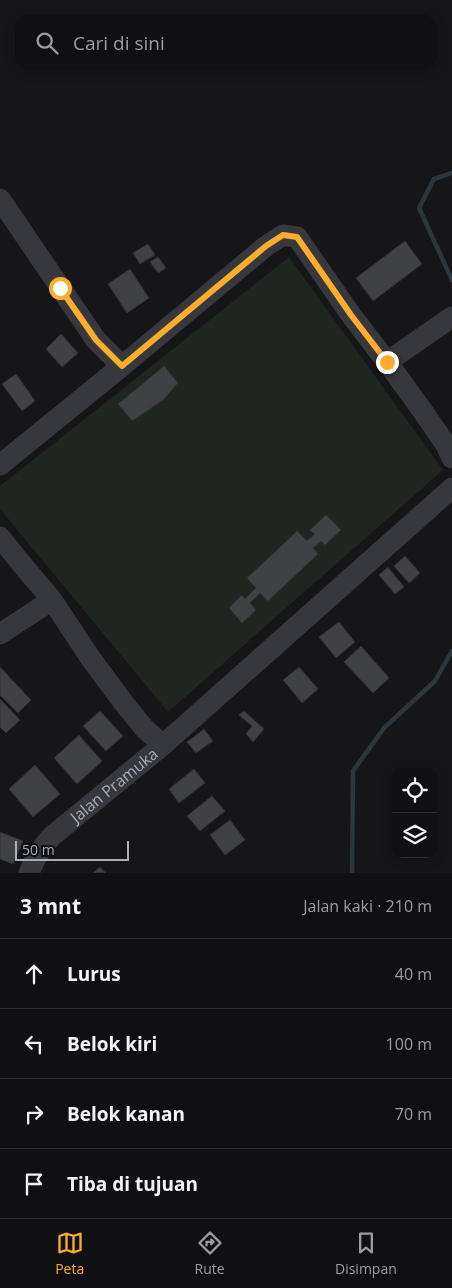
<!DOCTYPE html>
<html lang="id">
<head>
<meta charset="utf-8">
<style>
	:root { --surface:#101012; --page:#1e1e20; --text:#f1f3f6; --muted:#9c9d9f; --line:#303032; --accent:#fbad2b }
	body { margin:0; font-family:"Open Sans",sans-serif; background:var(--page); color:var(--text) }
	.controls { position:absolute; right:15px; bottom:15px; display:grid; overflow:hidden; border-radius:10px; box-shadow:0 2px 12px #0003 }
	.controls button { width:45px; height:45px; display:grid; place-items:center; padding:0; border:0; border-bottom:1px solid var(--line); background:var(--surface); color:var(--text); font:25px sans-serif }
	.scale { position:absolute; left:15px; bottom:12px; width:114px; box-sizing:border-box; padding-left:5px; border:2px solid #a7adb9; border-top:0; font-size:14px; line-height:18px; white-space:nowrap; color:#a7adb9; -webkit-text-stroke:4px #111113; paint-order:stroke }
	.stop { position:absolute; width:15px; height:15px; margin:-11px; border:4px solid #fbad2b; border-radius:50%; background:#fff }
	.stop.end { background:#fbad2b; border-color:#fff; box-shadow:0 1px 5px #0008 }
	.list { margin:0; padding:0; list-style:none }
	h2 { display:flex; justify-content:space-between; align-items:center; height:65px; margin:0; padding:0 20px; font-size:21px }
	h2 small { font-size:16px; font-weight:400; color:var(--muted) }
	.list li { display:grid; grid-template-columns:32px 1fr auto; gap:15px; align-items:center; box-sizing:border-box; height:70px; padding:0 20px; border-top:1px solid var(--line) }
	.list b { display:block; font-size:19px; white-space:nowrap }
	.list em { font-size:16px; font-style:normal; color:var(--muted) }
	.icon { flex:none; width:28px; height:28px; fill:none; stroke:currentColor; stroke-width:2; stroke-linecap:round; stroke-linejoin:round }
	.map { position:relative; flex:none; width:452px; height:873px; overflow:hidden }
	.search { position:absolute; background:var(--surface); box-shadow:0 2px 12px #0003; left:15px; right:15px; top:15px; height:55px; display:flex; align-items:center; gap:12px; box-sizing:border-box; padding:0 18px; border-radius:15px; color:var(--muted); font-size:19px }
	.sheet { height:345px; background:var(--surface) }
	nav { display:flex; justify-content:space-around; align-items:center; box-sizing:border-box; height:70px; border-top:1px solid var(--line); background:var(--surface); font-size:14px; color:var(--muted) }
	nav a { display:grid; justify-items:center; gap:2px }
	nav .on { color:var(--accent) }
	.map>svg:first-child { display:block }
</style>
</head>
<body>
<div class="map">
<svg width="452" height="873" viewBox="0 0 452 873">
	<rect width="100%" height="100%" fill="#161618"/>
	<!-- green -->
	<polygon fill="#1e261f" points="289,257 443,470 168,712 0,509 0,486"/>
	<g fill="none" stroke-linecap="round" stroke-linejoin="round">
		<!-- stream -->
		<g stroke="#2b363d" stroke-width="4.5">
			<polyline points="452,173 434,179 419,208 452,280"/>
			<polyline points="352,873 353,771 384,728 435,681 452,651"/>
		</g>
	</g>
	<!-- building -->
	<g fill="#404145" stroke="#303034">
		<polygon points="405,241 422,264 373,301 356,278"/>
		<polygon points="148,244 155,255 140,264 133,253"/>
		<polygon points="158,257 166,268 158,273 150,262"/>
		<polygon points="130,269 149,298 127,313 108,284"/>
		<polygon points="61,334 78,353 62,367 46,349"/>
		<polygon points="164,366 178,383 163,400 132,421 118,404"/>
		<polygon points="16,374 35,401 22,411 2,384"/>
		<polygon points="326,515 341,530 325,545 321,541 313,548 318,554 268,601 260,593 250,603 256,610 242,623 229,608 242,595 245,599 256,588 247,578 297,531 307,541 315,534 310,530"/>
		<polygon points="405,556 420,573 409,583 394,566"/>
		<polygon points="388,567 404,587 395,594 379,575"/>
		<polygon points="339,622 355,642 336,658 319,637"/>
		<polygon points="361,646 389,678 373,693 344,662"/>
		<polygon points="0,667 31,700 18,713 0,695"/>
		<polygon points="299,667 318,689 302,703 283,680"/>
		<polygon points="0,699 20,720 6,733 0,727"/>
		<polygon points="100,711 123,736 106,751 83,726"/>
		<polygon points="244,711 264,729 253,742 246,734 252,726 239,715"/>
		<polygon points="204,729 213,741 196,753 187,742"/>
		<polygon points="79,735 102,761 77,784 54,758"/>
		<polygon points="35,765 60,794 33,817 9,789"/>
		<polygon points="194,769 205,783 179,803 169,789"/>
		<polygon points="212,796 225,811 200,831 187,816"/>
		<polygon points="230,820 245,840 225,855 210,835"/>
		<polygon points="0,832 23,841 13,864 0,859"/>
		<polygon points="100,867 106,873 93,873"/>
	</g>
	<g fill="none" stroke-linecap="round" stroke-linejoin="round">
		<!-- minor -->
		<g stroke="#37383d" stroke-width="21">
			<polyline points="0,199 96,340 122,366 0,465"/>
			<polyline points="387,362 452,317"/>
			<polyline points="122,366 266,246 283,235 297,237 351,315 387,362 422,410 446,445 452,458"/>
			<polyline points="0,537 20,562 52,600 0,634"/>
			<polyline points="52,600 89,656 123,702 144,728 163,745 452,488"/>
			<path id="s1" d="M29 873C34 859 42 847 52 836L163 745"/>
		</g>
	</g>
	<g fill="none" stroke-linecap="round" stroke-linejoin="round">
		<!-- route -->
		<polyline stroke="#fbad2b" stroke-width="6" points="60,288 96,340 122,366 266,246 283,235 297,237 351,315 387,362"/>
	</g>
	<g text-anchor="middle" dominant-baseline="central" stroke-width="4" stroke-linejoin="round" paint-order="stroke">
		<!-- street labels -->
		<g font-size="16" fill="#a7adb9" stroke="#111113">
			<text stroke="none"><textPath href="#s1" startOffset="124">Jalan Pramuka</textPath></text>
		</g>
	</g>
</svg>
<div class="controls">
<button><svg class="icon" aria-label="locate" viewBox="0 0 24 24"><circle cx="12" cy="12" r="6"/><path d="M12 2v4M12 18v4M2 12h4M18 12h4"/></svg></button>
<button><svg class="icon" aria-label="layers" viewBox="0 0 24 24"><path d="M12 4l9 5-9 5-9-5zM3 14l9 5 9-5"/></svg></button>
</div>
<div class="scale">50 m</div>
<div class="stop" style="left:60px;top:288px"></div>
<div class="stop end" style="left:387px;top:362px"></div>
<div class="search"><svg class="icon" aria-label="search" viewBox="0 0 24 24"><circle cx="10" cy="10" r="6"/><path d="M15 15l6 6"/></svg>Cari di sini</div>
</div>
<section class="sheet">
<h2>3 mnt<small>Jalan kaki · 210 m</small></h2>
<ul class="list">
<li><svg class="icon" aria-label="ahead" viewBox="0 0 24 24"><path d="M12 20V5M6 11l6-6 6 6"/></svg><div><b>Lurus</b></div><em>40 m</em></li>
<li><svg class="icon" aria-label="left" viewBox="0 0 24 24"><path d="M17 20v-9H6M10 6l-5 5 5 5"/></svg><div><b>Belok kiri</b></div><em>100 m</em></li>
<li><svg class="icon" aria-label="right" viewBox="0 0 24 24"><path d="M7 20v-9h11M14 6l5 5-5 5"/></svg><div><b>Belok kanan</b></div><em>70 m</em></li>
<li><svg class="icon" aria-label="arrive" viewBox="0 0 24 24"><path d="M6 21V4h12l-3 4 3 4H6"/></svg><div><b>Tiba di tujuan</b></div></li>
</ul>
</section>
<nav>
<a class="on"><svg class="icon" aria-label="map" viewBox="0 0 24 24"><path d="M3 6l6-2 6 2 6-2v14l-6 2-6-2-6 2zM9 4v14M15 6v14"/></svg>Peta</a>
<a><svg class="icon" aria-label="directions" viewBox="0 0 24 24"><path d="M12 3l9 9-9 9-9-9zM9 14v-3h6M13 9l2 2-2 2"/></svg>Rute</a>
<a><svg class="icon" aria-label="saved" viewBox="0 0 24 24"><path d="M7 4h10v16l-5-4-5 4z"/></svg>Disimpan</a>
</nav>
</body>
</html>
